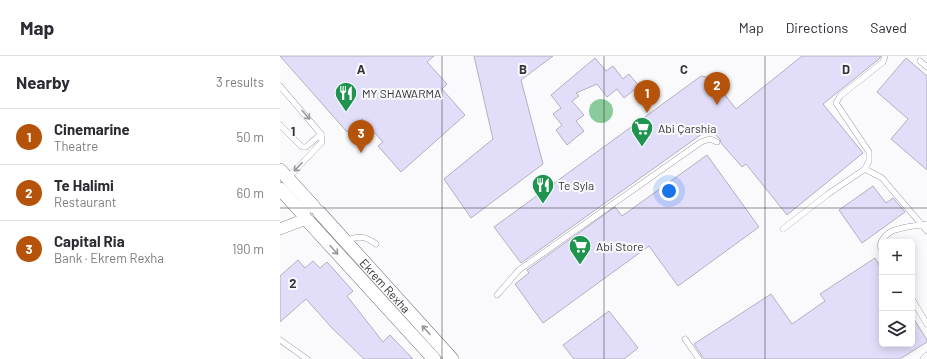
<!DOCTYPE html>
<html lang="en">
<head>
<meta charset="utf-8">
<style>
	:root { --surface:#fff; --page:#f2f2f3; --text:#2b2b33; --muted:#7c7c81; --line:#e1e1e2; --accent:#b45309 }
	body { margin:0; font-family:Barlow,sans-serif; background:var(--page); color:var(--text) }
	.controls { position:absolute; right:12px; bottom:12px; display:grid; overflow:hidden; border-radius:6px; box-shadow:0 2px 10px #0003 }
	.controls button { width:36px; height:36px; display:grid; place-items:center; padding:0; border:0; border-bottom:1px solid var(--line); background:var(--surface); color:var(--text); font:20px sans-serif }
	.you { position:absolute; left:389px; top:135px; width:14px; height:14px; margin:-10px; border:3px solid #fff; border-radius:50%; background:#1a73e8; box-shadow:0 0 0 6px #1a73e833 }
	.badge { display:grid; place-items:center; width:26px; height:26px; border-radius:50%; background:var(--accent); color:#fff; font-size:13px; font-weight:700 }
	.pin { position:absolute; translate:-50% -33px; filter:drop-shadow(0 1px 2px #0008) }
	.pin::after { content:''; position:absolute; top:21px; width:14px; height:12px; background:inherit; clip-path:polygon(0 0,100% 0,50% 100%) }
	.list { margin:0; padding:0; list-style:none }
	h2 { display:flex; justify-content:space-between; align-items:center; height:52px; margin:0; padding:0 16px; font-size:17px }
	h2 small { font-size:13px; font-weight:400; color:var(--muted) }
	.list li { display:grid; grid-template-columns:26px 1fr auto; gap:12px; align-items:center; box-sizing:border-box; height:56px; padding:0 16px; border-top:1px solid var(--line) }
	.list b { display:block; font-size:15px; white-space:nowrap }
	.list p { margin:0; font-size:13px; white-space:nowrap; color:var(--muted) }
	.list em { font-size:13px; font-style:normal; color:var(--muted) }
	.icon { flex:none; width:22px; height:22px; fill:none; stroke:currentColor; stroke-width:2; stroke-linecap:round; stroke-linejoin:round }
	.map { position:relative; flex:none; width:647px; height:303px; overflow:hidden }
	header { display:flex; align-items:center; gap:24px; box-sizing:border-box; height:56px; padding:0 20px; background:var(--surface); border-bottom:1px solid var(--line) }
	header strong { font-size:19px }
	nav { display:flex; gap:22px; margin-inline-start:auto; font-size:14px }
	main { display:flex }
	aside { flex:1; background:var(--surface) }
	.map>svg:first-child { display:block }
</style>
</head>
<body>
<header>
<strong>Map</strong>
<nav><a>Map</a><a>Directions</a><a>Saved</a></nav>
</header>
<main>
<aside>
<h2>Nearby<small>3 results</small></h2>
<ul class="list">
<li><span class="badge">1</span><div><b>Cinemarine</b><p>Theatre</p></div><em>50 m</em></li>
<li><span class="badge">2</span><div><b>Te Halimi</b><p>Restaurant</p></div><em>60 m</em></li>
<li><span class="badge">3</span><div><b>Capital Ria</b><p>Bank · Ekrem Rexha</p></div><em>190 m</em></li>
</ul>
</aside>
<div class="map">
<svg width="647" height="303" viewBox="0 0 647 303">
	<rect width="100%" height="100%" fill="#fafafd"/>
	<!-- water -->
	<circle fill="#8bcb9b" cx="321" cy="55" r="12"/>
	<!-- building -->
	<g fill="#e2defa" stroke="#b2b0bf">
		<polygon points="0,0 154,0 147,6 167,28 162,33 185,59 121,116 98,90 103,86 82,63 67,76"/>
		<polygon points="194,0 273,0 241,24 263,108 191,162 164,123 213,83"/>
		<polygon points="522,0 601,0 599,3 543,48 583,97 507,159 466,108 462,111 441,87 440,83 429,73 241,207 214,171 421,20 432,22 456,53"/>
		<polygon points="315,2 326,15 333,10 343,23 349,18 359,30 344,42 337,33 327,41 317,28 296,37 299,40 292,45 304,59 296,65 304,75 287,89 276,74 282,69 273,58 281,52 271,39"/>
		<polygon points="626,2 647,20 647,114 611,83 628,63 597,36"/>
		<polygon points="427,99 479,171 398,230 369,190 263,267 235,228 249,217 247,214 335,151 342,160"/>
		<polygon points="593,130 606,147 613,142 625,156 582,187 559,154"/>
		<polygon points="595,202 602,214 602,288 632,288 632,260 647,284 647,286 620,303 424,303 414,288 491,238 512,268 545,245 540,238"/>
		<polygon points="18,204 25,212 33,205 40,212 47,206 73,235 67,240 103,286 110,279 133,303 84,303 52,272 26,243 0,266 0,220"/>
		<polygon points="329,255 358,292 344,303 294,303 283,289"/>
	</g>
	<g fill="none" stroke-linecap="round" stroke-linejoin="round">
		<!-- service casing -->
		<g stroke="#716f7c" stroke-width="6">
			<g id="service">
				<polyline points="640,5 647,11"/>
				<polyline points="0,30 41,78 26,91 22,91 0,69"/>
				<polyline points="585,113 589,105 589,96 556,47 560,40 603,6 605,0"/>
				<polyline points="8,122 42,86 41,78"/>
				<polyline points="503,173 548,138 585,113 602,122 647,175"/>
				<path d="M66 185C78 179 85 180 96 188"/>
				<path d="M602 194 600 190C604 170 631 171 647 168"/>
				<polyline points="217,239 239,214 421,86 430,83 437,86"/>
				<polyline points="632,243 647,268"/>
				<polyline points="405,283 419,303"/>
				<polyline points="0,284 27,303"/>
				<polyline points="643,303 647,299"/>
			</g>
		</g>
		<!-- minor casing -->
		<g stroke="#716f7c" stroke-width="12">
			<polyline id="minor" points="0,173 26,163"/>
		</g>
		<!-- tertiary casing -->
		<g stroke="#716f7c" stroke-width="14">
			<g id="tertiary">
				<polyline points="0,114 34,151"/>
				<polyline points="0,133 24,159"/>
				<path id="s1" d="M39 156 172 303"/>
				<polyline points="28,165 154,303"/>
			</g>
		</g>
		<!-- service -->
		<use href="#service" stroke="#fff" stroke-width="5.5"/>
		<!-- minor -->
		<use href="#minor" stroke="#fff" stroke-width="11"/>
		<!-- tertiary -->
		<use href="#tertiary" stroke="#fff" stroke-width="13"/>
	</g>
	<!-- one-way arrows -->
	<defs><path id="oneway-shaft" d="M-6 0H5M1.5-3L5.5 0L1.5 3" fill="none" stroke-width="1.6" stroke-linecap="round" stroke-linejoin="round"/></defs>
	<g stroke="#9a9a9d">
		<use href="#oneway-shaft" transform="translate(26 59) rotate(48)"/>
		<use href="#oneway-shaft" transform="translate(18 111) rotate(133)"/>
		<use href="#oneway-shaft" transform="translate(54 194) rotate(48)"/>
		<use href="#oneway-shaft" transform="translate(146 274) rotate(-132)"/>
	</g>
	<!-- grid -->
	<path fill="none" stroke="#36353b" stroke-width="1" stroke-opacity="0.55" d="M162 0V303M324 0V303M485 0V303M0 152H647"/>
	<!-- icons -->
	<defs>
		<g id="restaurant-pin" transform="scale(1.15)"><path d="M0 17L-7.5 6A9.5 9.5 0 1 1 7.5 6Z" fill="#1e944f" stroke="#fafafd"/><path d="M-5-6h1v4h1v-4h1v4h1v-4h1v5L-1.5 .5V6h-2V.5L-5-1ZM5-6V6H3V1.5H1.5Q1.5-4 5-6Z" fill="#fff"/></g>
		<g id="supermarket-pin" transform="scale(1.15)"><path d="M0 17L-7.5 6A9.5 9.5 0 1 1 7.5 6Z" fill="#1e944f" stroke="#fafafd"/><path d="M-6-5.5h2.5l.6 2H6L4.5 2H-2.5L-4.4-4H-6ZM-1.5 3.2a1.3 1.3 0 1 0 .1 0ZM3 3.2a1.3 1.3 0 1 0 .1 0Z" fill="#fff"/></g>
	</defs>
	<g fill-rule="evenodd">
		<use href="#restaurant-pin" x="66" y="37"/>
		<use href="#supermarket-pin" x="362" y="72"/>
		<use href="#restaurant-pin" x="263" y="129"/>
		<use href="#supermarket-pin" x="300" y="190"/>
	</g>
	<g text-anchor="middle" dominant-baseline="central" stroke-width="4" stroke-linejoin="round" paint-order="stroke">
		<!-- poi labels -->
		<g font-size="12" fill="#36353b" stroke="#fafafd" text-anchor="start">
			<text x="82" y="37">MY SHAWARMA</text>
			<text x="378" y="72">Abi Çarshia</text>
			<text x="278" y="129">Te Syla</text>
			<text x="316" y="190">Abi Store</text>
		</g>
		<!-- street labels -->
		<g font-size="12" fill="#36353b" stroke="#fafafd">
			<text stroke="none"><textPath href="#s1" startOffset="99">Ekrem Rexha</textPath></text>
		</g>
	</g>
	<g font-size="13" text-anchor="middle" font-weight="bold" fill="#36353b" stroke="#fafafd" stroke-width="4" stroke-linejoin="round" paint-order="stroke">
		<text x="81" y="18">A</text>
		<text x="243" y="18">B</text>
		<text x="404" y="18">C</text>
		<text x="566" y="18">D</text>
		<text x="13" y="80">1</text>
		<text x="13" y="232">2</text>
	</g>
</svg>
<div class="controls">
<button>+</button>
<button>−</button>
<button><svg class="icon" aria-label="layers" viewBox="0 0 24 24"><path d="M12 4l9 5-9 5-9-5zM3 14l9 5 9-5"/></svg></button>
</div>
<div class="you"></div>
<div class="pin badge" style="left:367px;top:57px">1</div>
<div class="pin badge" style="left:437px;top:49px">2</div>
<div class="pin badge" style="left:81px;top:97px">3</div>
</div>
</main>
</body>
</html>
